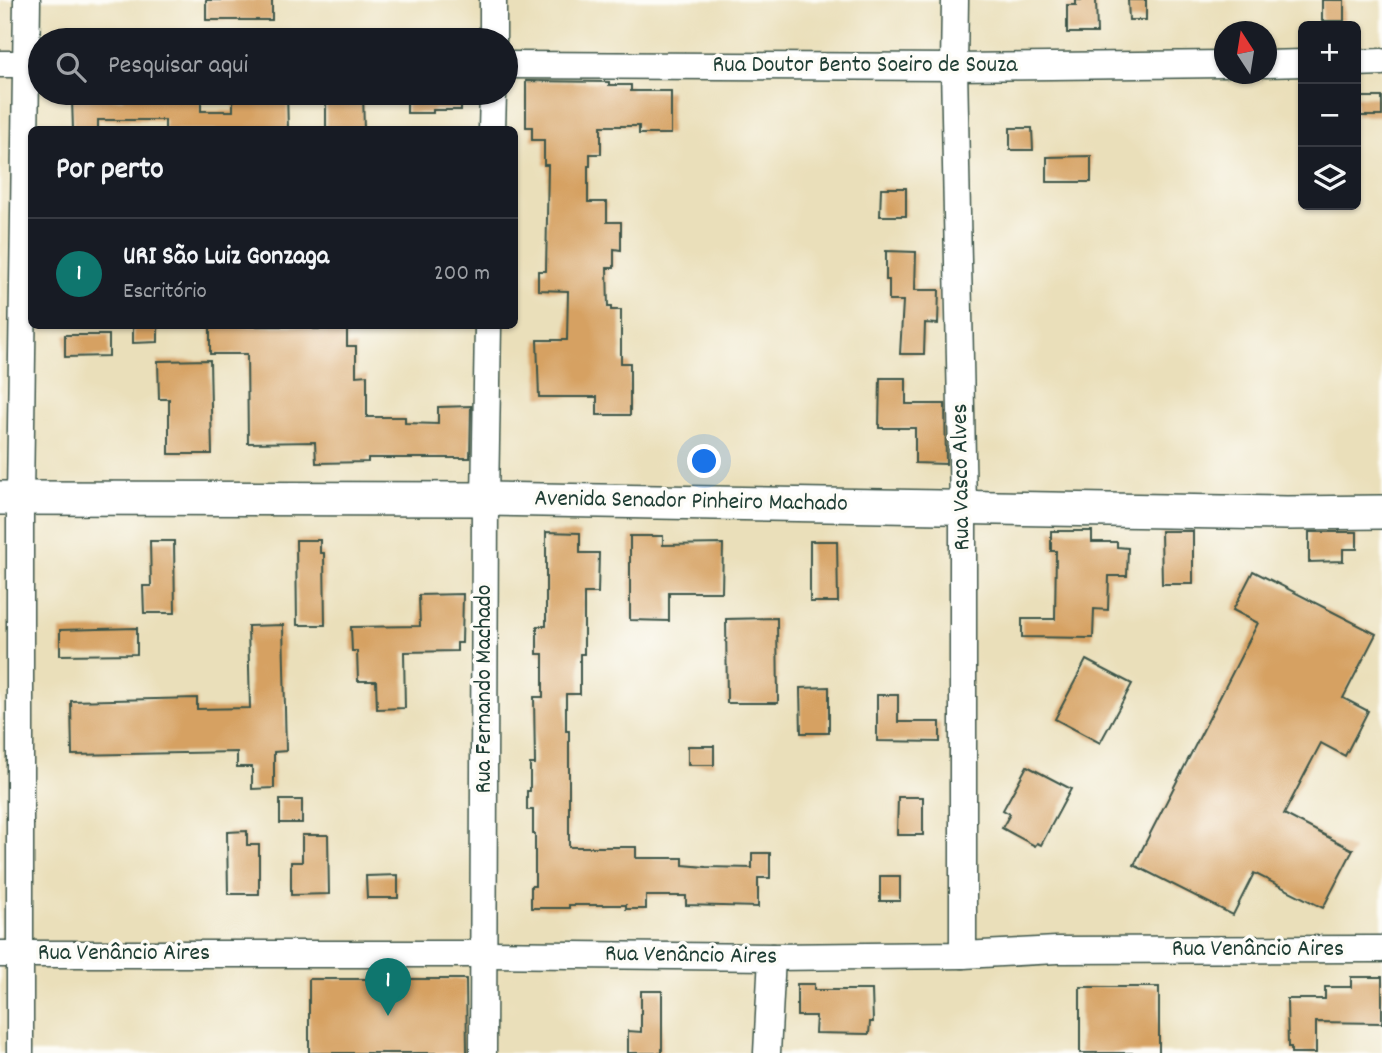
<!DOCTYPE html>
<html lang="pt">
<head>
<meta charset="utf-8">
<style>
	:root { --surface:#171b24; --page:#242831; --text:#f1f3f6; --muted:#9ea1a6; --line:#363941; --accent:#0f766e }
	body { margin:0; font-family:Dekko,sans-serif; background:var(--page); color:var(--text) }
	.controls { position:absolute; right:21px; top:21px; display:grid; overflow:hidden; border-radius:10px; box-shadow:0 2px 5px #0004 }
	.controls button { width:63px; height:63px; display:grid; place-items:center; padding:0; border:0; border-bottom:2px solid var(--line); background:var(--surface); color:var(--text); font:35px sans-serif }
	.compass { position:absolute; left:1214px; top:21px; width:63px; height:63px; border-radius:50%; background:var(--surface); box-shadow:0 2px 5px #0004; rotate:348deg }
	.you { position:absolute; left:705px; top:462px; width:24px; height:24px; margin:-18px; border:5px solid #fff; border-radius:50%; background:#1a73e8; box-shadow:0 0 0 10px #1a73e833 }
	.badge { display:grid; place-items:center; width:46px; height:46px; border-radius:50%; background:var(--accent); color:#fff; font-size:23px; font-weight:700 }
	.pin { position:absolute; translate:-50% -58px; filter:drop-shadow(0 2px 4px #0008) }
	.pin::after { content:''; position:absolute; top:37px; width:24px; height:21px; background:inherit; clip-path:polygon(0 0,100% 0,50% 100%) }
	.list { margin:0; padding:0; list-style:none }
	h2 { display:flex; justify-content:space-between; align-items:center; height:91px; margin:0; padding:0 28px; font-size:30px }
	h2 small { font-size:23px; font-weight:400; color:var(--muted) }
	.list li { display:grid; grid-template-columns:46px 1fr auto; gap:21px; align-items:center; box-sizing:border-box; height:112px; padding:0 28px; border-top:2px solid var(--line) }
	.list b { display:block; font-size:26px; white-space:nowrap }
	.list p { margin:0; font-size:23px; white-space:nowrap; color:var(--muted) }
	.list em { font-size:23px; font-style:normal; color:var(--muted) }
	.icon { flex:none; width:38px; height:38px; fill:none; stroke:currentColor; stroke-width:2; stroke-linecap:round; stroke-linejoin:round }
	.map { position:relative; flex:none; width:1382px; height:1053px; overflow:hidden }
	.search { position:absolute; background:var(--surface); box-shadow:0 2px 5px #0004; left:28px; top:28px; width:490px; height:77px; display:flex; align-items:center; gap:18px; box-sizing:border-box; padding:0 24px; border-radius:38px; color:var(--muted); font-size:26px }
	.panel { position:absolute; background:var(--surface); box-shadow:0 2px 5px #0004; left:28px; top:126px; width:490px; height:203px; border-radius:10px }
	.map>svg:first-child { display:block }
</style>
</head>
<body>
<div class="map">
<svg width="1382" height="1053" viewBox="0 0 1382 1053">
	<rect width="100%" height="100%" fill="#fdfcf7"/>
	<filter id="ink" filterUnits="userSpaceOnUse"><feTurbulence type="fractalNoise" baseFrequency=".0143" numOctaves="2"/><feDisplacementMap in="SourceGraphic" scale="14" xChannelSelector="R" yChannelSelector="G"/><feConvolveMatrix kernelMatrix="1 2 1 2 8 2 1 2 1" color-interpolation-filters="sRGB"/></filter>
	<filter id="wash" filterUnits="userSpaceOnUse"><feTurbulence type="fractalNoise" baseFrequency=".00686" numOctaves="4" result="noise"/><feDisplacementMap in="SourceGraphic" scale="28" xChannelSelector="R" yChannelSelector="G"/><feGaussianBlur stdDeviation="1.57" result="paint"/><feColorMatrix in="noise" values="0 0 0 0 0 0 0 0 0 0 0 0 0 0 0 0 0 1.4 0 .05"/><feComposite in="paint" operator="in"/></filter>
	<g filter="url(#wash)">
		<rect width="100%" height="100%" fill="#eadfba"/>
		<g id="blocks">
			<!-- building -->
			<g fill="#d6a162">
				<rect x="206" y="0" width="66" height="20"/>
				<polygon points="1076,0 1096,0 1097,33 1067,33 1067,5 1076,5"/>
				<polygon points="1128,0 1146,0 1146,20 1129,20"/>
				<rect x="1322" y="0" width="22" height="21"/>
				<polygon points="526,81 609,82 609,85 631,85 631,91 671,91 671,134 639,134 639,126 601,126 601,154 590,154 590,166 588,166 588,202 607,202 607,222 621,222 621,250 614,249 614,268 607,268 608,307 611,307 611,310 621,310 621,363 630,363 630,415 597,415 597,397 539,397 537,340 567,340 568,291 538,290 538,271 546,271 548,165 544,165 544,140 532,140 532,127 526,127"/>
				<polygon points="233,93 287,93 288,130 165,130 165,120 98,120 98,130 73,130 72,99 123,99 123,95 150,94 150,96 201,96 201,111 233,111"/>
				<polygon points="326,93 363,93 364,130 326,130"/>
				<polygon points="424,93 461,93 461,110 433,110 433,113 407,113 407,96 424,96"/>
				<rect x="1356" y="97" width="26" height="19"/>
				<polygon points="1010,128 1032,128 1033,150 1010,150"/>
				<polygon points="1091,156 1091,182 1047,182 1047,157"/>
				<polygon points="881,188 906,188 906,216 880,216"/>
				<polygon points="886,251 916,252 915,290 939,290 938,324 925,323 924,354 900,354 903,301 889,301 889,280 886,280"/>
				<polygon points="133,326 158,326 158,342 133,343"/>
				<polygon points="210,326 314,326 314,329 347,329 347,346 356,346 356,376 367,375 367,417 405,417 405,423 438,424 438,407 471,406 470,458 368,458 368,462 316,463 315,442 248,443 247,354 210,354"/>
				<polygon points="65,335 109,335 109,356 65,357"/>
				<polygon points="210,360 212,454 169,454 169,399 159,399 158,361"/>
				<polygon points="880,378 906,378 906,404 945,404 946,464 915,463 915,428 879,428"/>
				<polygon points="1051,531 1092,531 1092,542 1117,542 1117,547 1128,548 1127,576 1109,576 1108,610 1094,609 1093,638 1022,637 1022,619 1055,619 1056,551 1051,551"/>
				<polygon points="1161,531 1193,531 1193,584 1162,584"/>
				<polygon points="546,532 580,533 580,553 599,553 598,593 584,593 584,654 580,654 580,694 566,694 566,731 569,731 569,847 636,847 636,858 683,858 683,865 706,867 752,868 752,853 770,853 770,878 758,878 758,907 686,905 686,896 646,896 646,909 626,909 626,905 569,905 569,908 531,908 531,886 535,886 535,834 533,834 533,810 527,810 527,791 530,791 530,764 535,764 534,697 543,697 543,654 537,654 537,626 546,626"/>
				<polygon points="1309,532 1357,532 1357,549 1343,549 1343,561 1309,562"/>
				<polygon points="630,536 663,536 663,545 723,544 722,592 669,592 669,621 630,620"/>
				<polygon points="296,540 320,540 320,553 324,553 325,625 297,625"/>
				<polygon points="150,541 174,541 175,613 144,613 143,586 151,586"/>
				<polygon points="810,541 837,541 838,602 810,602"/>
				<polygon points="1253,571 1376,634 1343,698 1368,711 1345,756 1321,743 1284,814 1353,850 1323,908 1254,873 1233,915 1134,865 1258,623 1233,610"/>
				<polygon points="463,594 462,643 457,643 457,651 404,652 405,708 377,709 376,681 358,681 357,651 352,651 351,627 420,626 419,595"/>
				<polygon points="777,618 778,703 727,703 726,619"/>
				<polygon points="283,625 286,751 274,752 274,788 252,789 252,767 237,767 237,752 72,755 71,701 197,698 197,709 250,708 248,626"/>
				<polygon points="137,628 137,654 60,655 60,630"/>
				<polygon points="1086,660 1132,684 1100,743 1055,719"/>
				<polygon points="829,687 829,733 801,733 800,688"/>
				<polygon points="877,695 898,695 898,722 940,722 940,742 877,741"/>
				<rect x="688" y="746" width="26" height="19"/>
				<polygon points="1027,766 1071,789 1041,845 1037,843 1035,846 1002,828 1010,814 1003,810"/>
				<polygon points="898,797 923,797 923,835 897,835"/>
				<rect x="280" y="800" width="22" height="23"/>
				<polygon points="247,831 247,845 259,845 259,894 228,894 227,832"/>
				<polygon points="302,835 328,835 329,894 291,895 291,862 302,862"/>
				<polygon points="398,875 398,898 367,898 366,876"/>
				<rect x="880" y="876" width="20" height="25"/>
				<polygon points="1351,977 1382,977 1382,1023 1316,1022 1316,1053 1291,1053 1291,1047 1288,1047 1287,999 1325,999 1325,987 1351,987"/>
				<polygon points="309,979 466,979 467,1053 309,1053"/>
				<polygon points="797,984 814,984 814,990 872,990 873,1022 870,1022 869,1034 815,1033 816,1016 797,1016"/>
				<rect x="1080" y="987" width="79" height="66"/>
				<polygon points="641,991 662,991 662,1053 628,1053 628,1031 641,1032"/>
			</g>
		</g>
	</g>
	<g filter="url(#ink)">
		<use href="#blocks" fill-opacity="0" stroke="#3d5548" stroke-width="2"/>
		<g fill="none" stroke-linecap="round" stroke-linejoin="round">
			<!-- minor casing -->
			<g stroke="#3d5548" stroke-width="29">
				<g id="minor">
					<polyline points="955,0 954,67 963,506 963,955"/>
					<polyline points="493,40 493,0"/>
					<polyline points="1356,63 1382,62"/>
					<polyline points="0,64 40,64"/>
					<polyline points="1266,64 1303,63"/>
					<polyline points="506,65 954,67 1224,64"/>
					<polyline points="492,130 493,93"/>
					<polyline points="0,954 484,954 772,957 963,955 1057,950 1382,949"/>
					<polyline points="20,1053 20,498 27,0"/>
					<polyline points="483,1053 485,499 488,326"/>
					<polyline points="767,1053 772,957"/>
				</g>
			</g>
			<!-- major casing -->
			<g stroke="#3d5548" stroke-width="36">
				<polyline id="major" points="0,498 485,499 1287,513 1382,512"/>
			</g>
			<!-- minor -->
			<use href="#minor" stroke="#fff" stroke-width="26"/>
			<!-- major -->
			<use href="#major" stroke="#fff" stroke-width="33"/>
		</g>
	</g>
	<g text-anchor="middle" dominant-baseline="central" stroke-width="7" stroke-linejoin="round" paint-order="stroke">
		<!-- street labels -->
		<g font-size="24" fill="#1f3d34" stroke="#fdfcf7">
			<text x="865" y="66">Rua Doutor Bento Soeiro de Souza</text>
			<text transform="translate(962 477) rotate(-91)">Rua Vasco Alves</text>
			<text transform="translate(691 502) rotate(1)">Avenida Senador Pinheiro Machado</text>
			<text transform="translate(485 689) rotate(-90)">Rua Fernando Machado</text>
			<text x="1258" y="950">Rua Venâncio Aires</text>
			<text x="124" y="954">Rua Venâncio Aires</text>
			<text transform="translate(691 956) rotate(1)">Rua Venâncio Aires</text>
		</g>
	</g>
</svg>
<div class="controls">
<button>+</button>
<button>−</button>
<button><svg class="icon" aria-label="layers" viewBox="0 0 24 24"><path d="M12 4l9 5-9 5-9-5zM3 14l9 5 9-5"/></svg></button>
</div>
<svg class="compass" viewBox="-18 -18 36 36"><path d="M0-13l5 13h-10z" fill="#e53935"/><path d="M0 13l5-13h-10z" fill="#9ea1a6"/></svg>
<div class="you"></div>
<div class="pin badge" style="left:388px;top:1016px">1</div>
<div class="search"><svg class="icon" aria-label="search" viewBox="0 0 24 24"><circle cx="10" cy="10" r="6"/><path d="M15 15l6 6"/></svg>Pesquisar aqui</div>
<section class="panel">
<h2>Por perto<small></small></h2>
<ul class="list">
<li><span class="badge">1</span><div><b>URI São Luiz Gonzaga</b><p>Escritório</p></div><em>200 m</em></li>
</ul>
</section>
</div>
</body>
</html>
